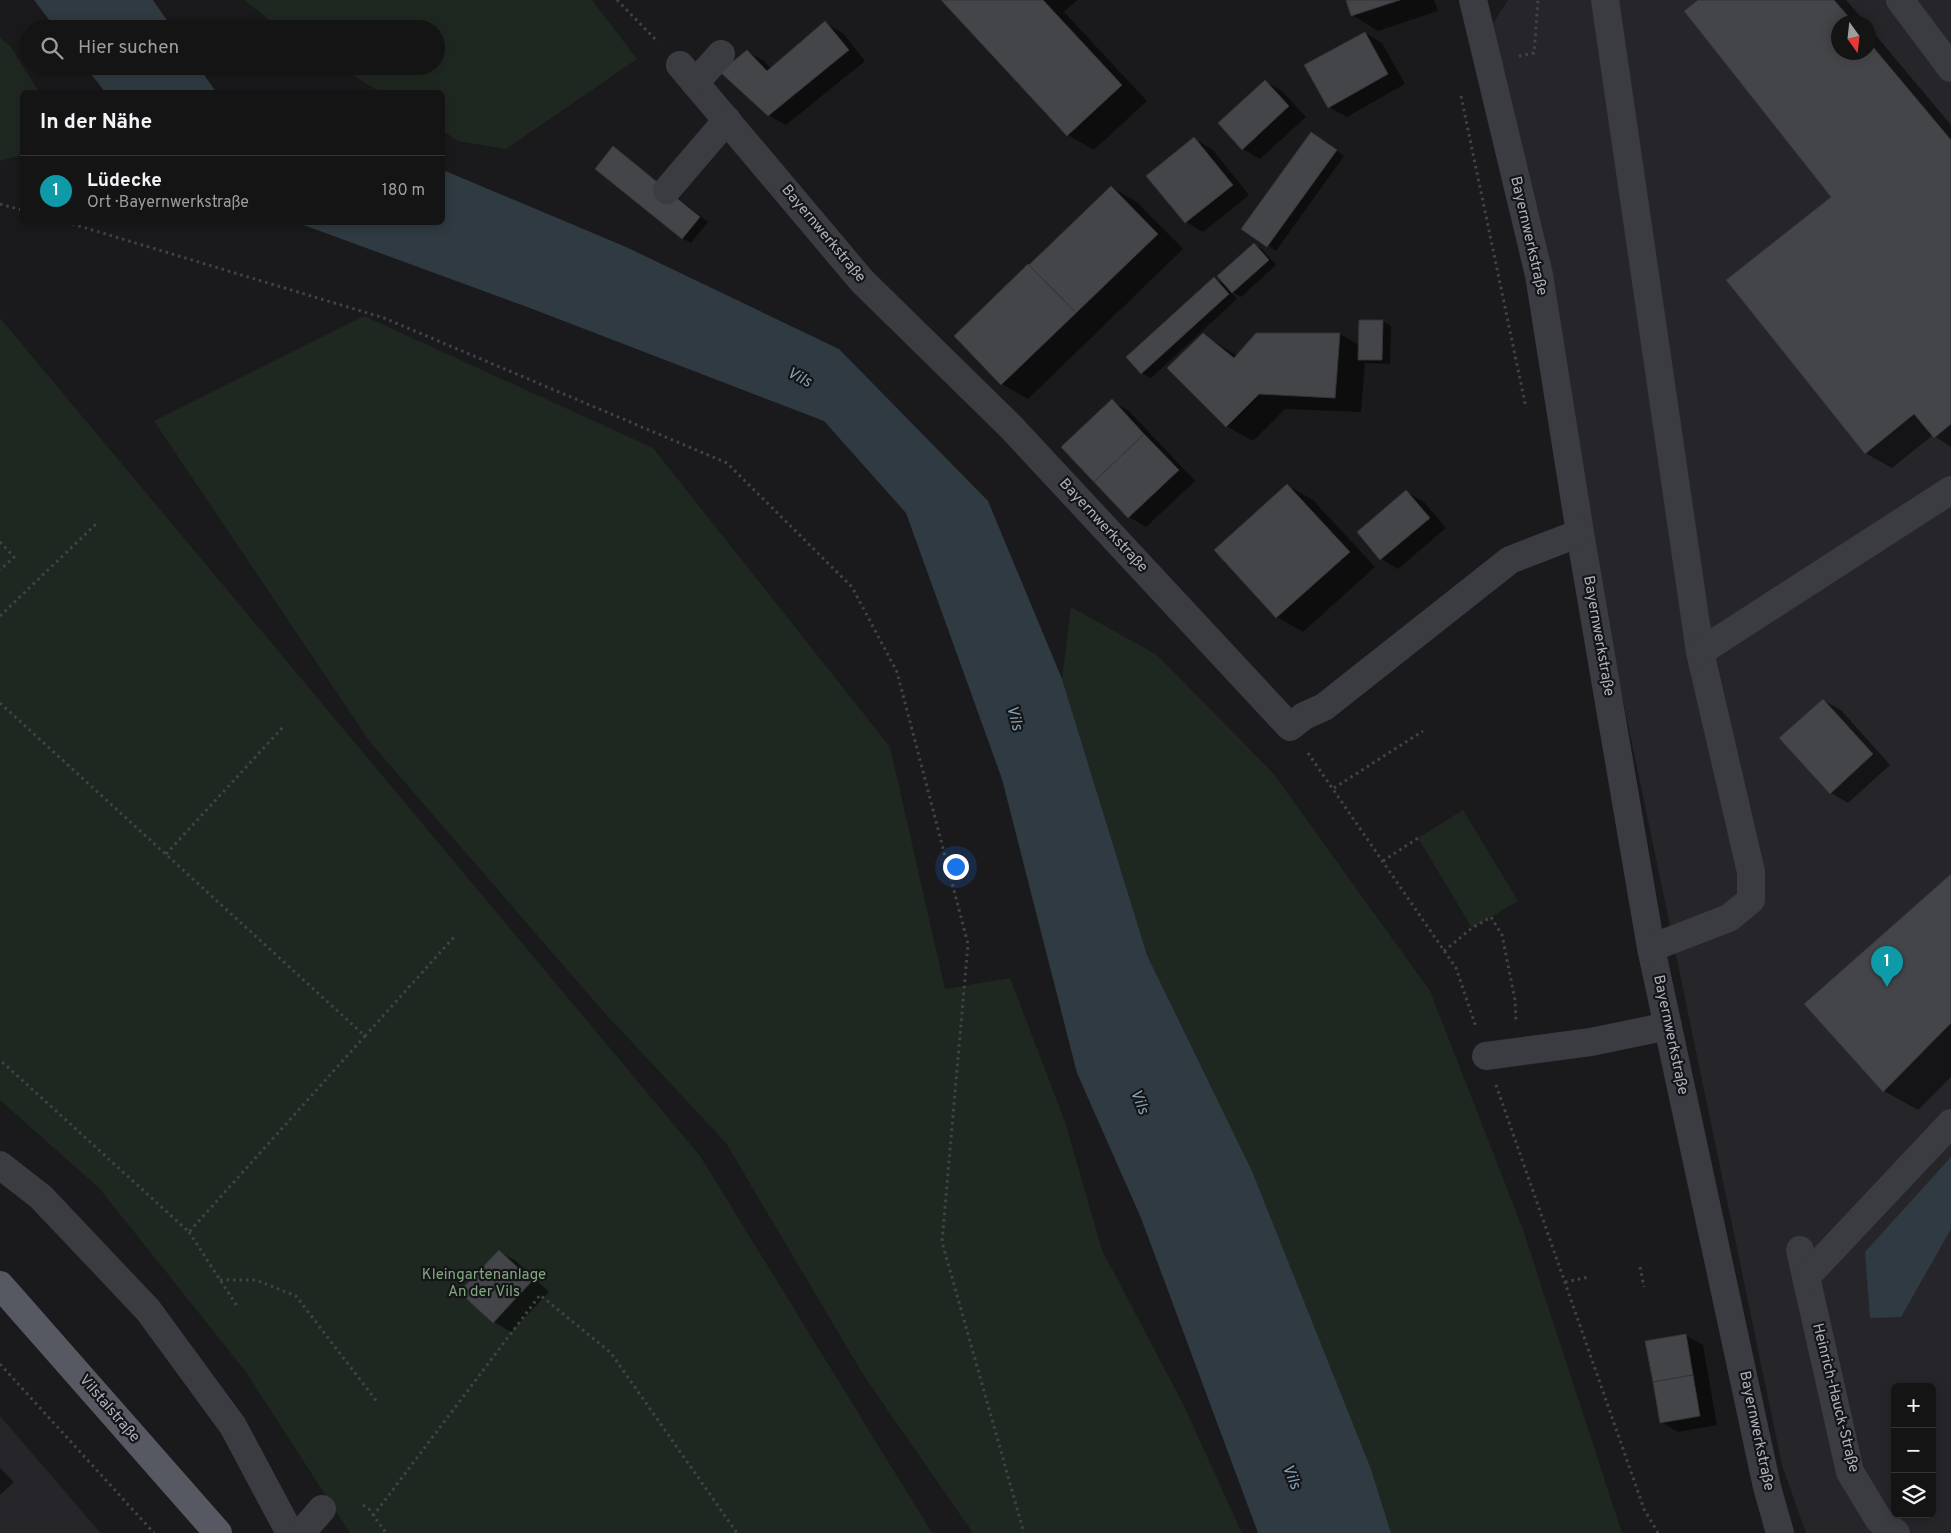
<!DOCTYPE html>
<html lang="de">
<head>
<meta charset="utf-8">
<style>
	:root { --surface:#141415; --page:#212122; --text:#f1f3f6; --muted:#9d9ea0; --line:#333334; --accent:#b45309 }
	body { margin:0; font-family:Overpass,sans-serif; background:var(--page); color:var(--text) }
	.controls { position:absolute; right:15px; bottom:15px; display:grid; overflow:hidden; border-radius:8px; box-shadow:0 2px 12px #0003 }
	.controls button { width:45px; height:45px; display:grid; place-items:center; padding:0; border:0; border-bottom:1px solid var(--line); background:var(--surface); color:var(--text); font:25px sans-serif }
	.compass { position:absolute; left:1831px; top:15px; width:45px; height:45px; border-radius:50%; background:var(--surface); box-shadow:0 2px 12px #0003; rotate:165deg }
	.you { position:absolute; left:955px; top:866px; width:18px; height:18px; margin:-12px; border:4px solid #fff; border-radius:50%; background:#1a73e8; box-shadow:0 0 0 8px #1a73e833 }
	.badge { display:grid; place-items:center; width:32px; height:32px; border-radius:50%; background:var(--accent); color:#fff; font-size:16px; font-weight:700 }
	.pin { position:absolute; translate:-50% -41px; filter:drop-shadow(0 1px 2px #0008) }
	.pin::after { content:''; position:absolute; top:26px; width:18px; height:15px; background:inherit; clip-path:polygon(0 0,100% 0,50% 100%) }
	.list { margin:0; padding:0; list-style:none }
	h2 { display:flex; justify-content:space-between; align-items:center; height:65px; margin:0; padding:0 20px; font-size:21px }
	h2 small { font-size:16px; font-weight:400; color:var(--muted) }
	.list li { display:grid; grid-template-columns:32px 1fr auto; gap:15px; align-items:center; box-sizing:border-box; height:70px; padding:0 20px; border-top:1px solid var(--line) }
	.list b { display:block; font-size:19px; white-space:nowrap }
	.list p { margin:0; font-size:16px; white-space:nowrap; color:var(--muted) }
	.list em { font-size:16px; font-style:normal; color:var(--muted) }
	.icon { flex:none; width:28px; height:28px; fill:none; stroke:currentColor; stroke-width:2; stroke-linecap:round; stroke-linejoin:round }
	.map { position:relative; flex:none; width:1951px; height:1533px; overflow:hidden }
	.search { position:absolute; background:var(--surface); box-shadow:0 2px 12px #0003; left:20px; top:20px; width:425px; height:55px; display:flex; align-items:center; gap:12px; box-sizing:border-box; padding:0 18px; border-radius:28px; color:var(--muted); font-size:19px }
	.panel { position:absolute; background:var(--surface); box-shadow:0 2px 12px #0003; left:20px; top:90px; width:425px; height:135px; border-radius:8px }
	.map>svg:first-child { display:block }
</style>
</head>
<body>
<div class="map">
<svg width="1951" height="1533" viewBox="0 0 1951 1533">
	<rect width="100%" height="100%" fill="#1a1a1c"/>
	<!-- built -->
	<g fill="#26262a" fill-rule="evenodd">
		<path d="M1508 0H1951V1533H1806L1782 1465 1485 36ZM1838 22H1868V52H1838ZM1895 1387H1932V1514H1895Z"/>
		<polygon points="0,1416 98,1530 101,1533 0,1533"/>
	</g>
	<!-- green -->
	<g fill="#1f2820">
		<polygon points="244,0 592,0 637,59 506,149 458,141 443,131 442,92 380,92 338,66 436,66 436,29 281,29"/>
		<polygon points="0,38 11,47 39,92 22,92 22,155 0,161"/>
		<polygon points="364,316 653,448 890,747 945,989 1010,978 1065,1122 1102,1250 1183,1404 1242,1533 973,1533 864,1376 726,1143 602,1010 370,742 154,421"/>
		<polygon points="0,318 700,1156 932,1533 350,1533 246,1372 99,1188 0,1100"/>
		<polygon points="1071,607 1157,655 1273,773 1430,991 1522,1227 1622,1533 1391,1533 1371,1469 1252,1171 1147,955 1062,679"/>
		<polygon points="1463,810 1518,901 1472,928 1418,838"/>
	</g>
	<!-- water -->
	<g fill="#2f3a42">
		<polygon points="34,0 153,0 173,29 56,29"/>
		<polygon points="85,66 198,66 216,92 105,92"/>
		<polygon points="443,170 626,247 839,349 988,501 1062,679 1147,955 1252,1171 1371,1469 1391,1533 1258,1533 1141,1218 1077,1073 1002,779 906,513 824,421 530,308 298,223 442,222"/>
		<polygon points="1951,1157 1951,1229 1901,1317 1870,1318 1865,1252"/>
	</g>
	<!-- shadow -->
	<g fill="#0007">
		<polygon points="942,0 1077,0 1064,12 1147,101 1094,150 1068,135"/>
		<polygon points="1347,0 1434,0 1438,11 1378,31 1352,15"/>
		<polygon points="1700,0 1846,0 1865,22 1838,22 1838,52 1868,52 1868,26 1951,125 1951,447 1933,435 1892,468 1865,453 1833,197"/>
		<polygon points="825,23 843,33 865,61 786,125 768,115 747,51 764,61 771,69"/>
		<polygon points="1365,33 1382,43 1405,84 1347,117 1329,107"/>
		<polygon points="1265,81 1282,91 1306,117 1260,159 1243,149"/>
		<polygon points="1319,138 1344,156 1276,251 1243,229"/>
		<polygon points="1194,139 1212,149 1249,195 1203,232 1186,222"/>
		<polygon points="614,147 708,222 691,243 682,238"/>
		<polygon points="1111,187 1137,202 1183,249 1028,399 1002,384 955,336"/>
		<polygon points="1254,244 1262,249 1276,265 1241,297 1229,290 1237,299 1151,378 1142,373 1127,357 1214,278 1227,286"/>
		<polygon points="1383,321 1391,326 1390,364 1365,363 1361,412 1285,409 1253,441 1226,426 1203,334 1237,356 1257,334 1340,334 1359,345"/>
		<polygon points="1112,401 1129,411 1195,481 1146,527 1129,517 1063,447"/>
		<polygon points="1287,485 1313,500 1375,567 1303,632 1277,617 1216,550"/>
		<polygon points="1406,492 1424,502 1446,528 1398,569 1381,559"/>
		<polygon points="1823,700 1841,710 1890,765 1848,803 1831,793"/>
		<polygon points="1951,875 1951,1077 1918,1110 1884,1091"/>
		<polygon points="499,1251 516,1261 549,1292 511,1332 494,1322"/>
		<polygon points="1685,1335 1703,1345 1717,1425 1678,1432 1661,1422"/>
		<polygon points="0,1468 14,1482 0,1495"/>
	</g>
	<!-- building -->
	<g fill="#444549" stroke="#343439">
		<polygon points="941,0 1043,0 1122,85 1067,136"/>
		<polygon points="1346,0 1400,0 1351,16"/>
		<polygon points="1698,0 1834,0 1853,22 1838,22 1838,52 1868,52 1868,41 1951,140 1951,424 1934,438 1914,414 1865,454 1726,280 1831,197 1684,11"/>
		<polygon points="825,21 849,50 768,116 720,72 747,50 767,71"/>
		<polygon points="1365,32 1388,74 1328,108 1304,65"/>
		<polygon points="1265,80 1289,106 1242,150 1218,123"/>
		<polygon points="1311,132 1337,150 1267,247 1241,229"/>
		<polygon points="1194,137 1233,185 1185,223 1146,176"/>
		<polygon points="613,146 700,217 682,239 595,169"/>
		<polygon points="1111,186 1158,234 1076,313 1029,265"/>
		<polygon points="1254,243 1269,260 1232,293 1217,276"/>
		<polygon points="1028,264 1076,313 1001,385 954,336"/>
		<polygon points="1214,277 1229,294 1141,374 1126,357"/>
		<polygon points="1359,320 1383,320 1382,360 1358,360"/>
		<polygon points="1203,333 1234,358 1256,333 1340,333 1335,398 1259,394 1226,427 1167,368"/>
		<polygon points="1112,399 1144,434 1094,482 1061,447"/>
		<polygon points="1144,434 1179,470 1128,518 1094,482"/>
		<polygon points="1287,484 1350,552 1276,618 1214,550"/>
		<polygon points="1406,490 1430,518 1380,560 1357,532"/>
		<polygon points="1823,699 1873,754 1830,794 1779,738"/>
		<polygon points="1951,874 1951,1023 1883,1092 1804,1004"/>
		<polygon points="499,1250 532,1281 493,1323 459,1292"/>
		<polygon points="1686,1334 1693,1375 1653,1382 1645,1341"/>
		<polygon points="1693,1375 1700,1416 1660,1423 1653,1382"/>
	</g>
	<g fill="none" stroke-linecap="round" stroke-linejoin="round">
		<!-- path -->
		<g stroke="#414349" stroke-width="3" stroke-dasharray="2.5 4" stroke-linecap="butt">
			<polyline points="617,0 658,42"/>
			<polyline points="1519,56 1534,53 1538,0"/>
			<polyline points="1461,96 1526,408"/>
			<polyline points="0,204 22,210"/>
			<polyline points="66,222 384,318 727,463 852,587 897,672 968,944 942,1242 1024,1533"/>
			<polyline points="0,542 14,557 0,570"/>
			<polyline points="0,616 96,524"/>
			<polyline points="0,703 365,1036 189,1232 0,1060"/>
			<polyline points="1308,753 1456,968 1476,1027"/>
			<polyline points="1334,788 1423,731"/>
			<polyline points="166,854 284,726"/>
			<polyline points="1383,861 1418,838"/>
			<polyline points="1444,951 1472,928 1491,917 1502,935 1515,1000 1516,1022"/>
			<polyline points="365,1036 455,936"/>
			<polyline points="1496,1085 1644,1509 1658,1533"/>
			<polyline points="189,1232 237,1306"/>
			<polyline points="1640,1267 1644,1287"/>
			<polyline points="220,1280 256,1280 296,1296 378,1403"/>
			<polyline points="1565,1282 1589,1277"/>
			<polyline points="0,1364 154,1533"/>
			<polyline points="363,1505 369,1509 386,1533"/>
			<polyline points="373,1516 540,1295 611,1353 737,1533"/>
		</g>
		<!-- minor -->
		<g stroke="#3b3c42" stroke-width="28">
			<polyline points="1473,0 1539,275 1580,533 1651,948 1767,1487 1780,1533"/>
			<polyline points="1605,0 1700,652 1751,872 1751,900 1729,918 1651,948"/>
			<polyline points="1900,0 1951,68"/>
			<polyline points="680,65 862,281 1011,427 1290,727 1304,716 1324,707 1510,560 1580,533"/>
			<polyline points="695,83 721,54"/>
			<polyline points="667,190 727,120"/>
			<polyline points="1700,652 1951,490"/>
			<polyline points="1486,1056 1591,1042 1668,1026"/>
			<polyline points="0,1165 41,1197 148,1310 233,1426 290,1533"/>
			<polyline points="1800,1250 1850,1472 1879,1520 1896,1533"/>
			<polyline points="1806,1277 1951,1123"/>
			<polyline points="301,1533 322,1509"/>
		</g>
		<!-- major -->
		<polyline stroke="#565961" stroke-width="28" points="0,1285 218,1533"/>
	</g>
	<g text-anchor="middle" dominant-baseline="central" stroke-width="4.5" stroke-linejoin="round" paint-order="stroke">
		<!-- street labels -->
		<g font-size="15" fill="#acb2bd" stroke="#151518">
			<text transform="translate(823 234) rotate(50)">Bayernwerkstraße</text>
			<text transform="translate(1528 236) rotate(77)">Bayernwerkstraße</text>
			<text transform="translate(1103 526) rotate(47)">Bayernwerkstraße</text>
			<text transform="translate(1598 636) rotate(80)">Bayernwerkstraße</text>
			<text transform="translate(1670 1035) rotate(78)">Bayernwerkstraße</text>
			<text transform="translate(1835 1398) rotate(76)">Heinrich-Hauck-Straße</text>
			<text transform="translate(109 1409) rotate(49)">Vilstalstraße</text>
			<text transform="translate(1756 1431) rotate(78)">Bayernwerkstraße</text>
		</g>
		<!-- park labels -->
		<g font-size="15" fill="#82a882" stroke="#151518">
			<text x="484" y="1275">Kleingartenanlage<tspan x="484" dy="17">An der Vils</tspan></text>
		</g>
		<!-- water labels -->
		<g font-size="16" font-style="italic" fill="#82a3b9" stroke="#151518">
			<text transform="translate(799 378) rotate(27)">Vils</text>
			<text transform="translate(1014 718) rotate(76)">Vils</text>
			<text transform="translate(1139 1102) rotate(68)">Vils</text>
			<text transform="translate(1291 1477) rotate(68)">Vils</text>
		</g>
	</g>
</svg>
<div class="controls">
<button>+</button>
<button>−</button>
<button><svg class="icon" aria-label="layers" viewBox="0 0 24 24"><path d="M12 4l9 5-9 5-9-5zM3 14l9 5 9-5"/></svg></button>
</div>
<svg class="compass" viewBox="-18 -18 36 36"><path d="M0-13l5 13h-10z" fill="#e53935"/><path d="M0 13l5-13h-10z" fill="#9d9ea0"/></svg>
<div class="you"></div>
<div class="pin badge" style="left:1887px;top:987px;background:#0f9aa8">1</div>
<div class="search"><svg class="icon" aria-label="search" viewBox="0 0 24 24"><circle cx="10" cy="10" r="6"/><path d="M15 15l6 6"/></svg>Hier suchen</div>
<section class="panel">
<h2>In der Nähe<small></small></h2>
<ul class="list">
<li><span class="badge" style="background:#0f9aa8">1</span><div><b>Lüdecke</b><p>Ort · Bayernwerkstraße</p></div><em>180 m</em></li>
</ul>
</section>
</div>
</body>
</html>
